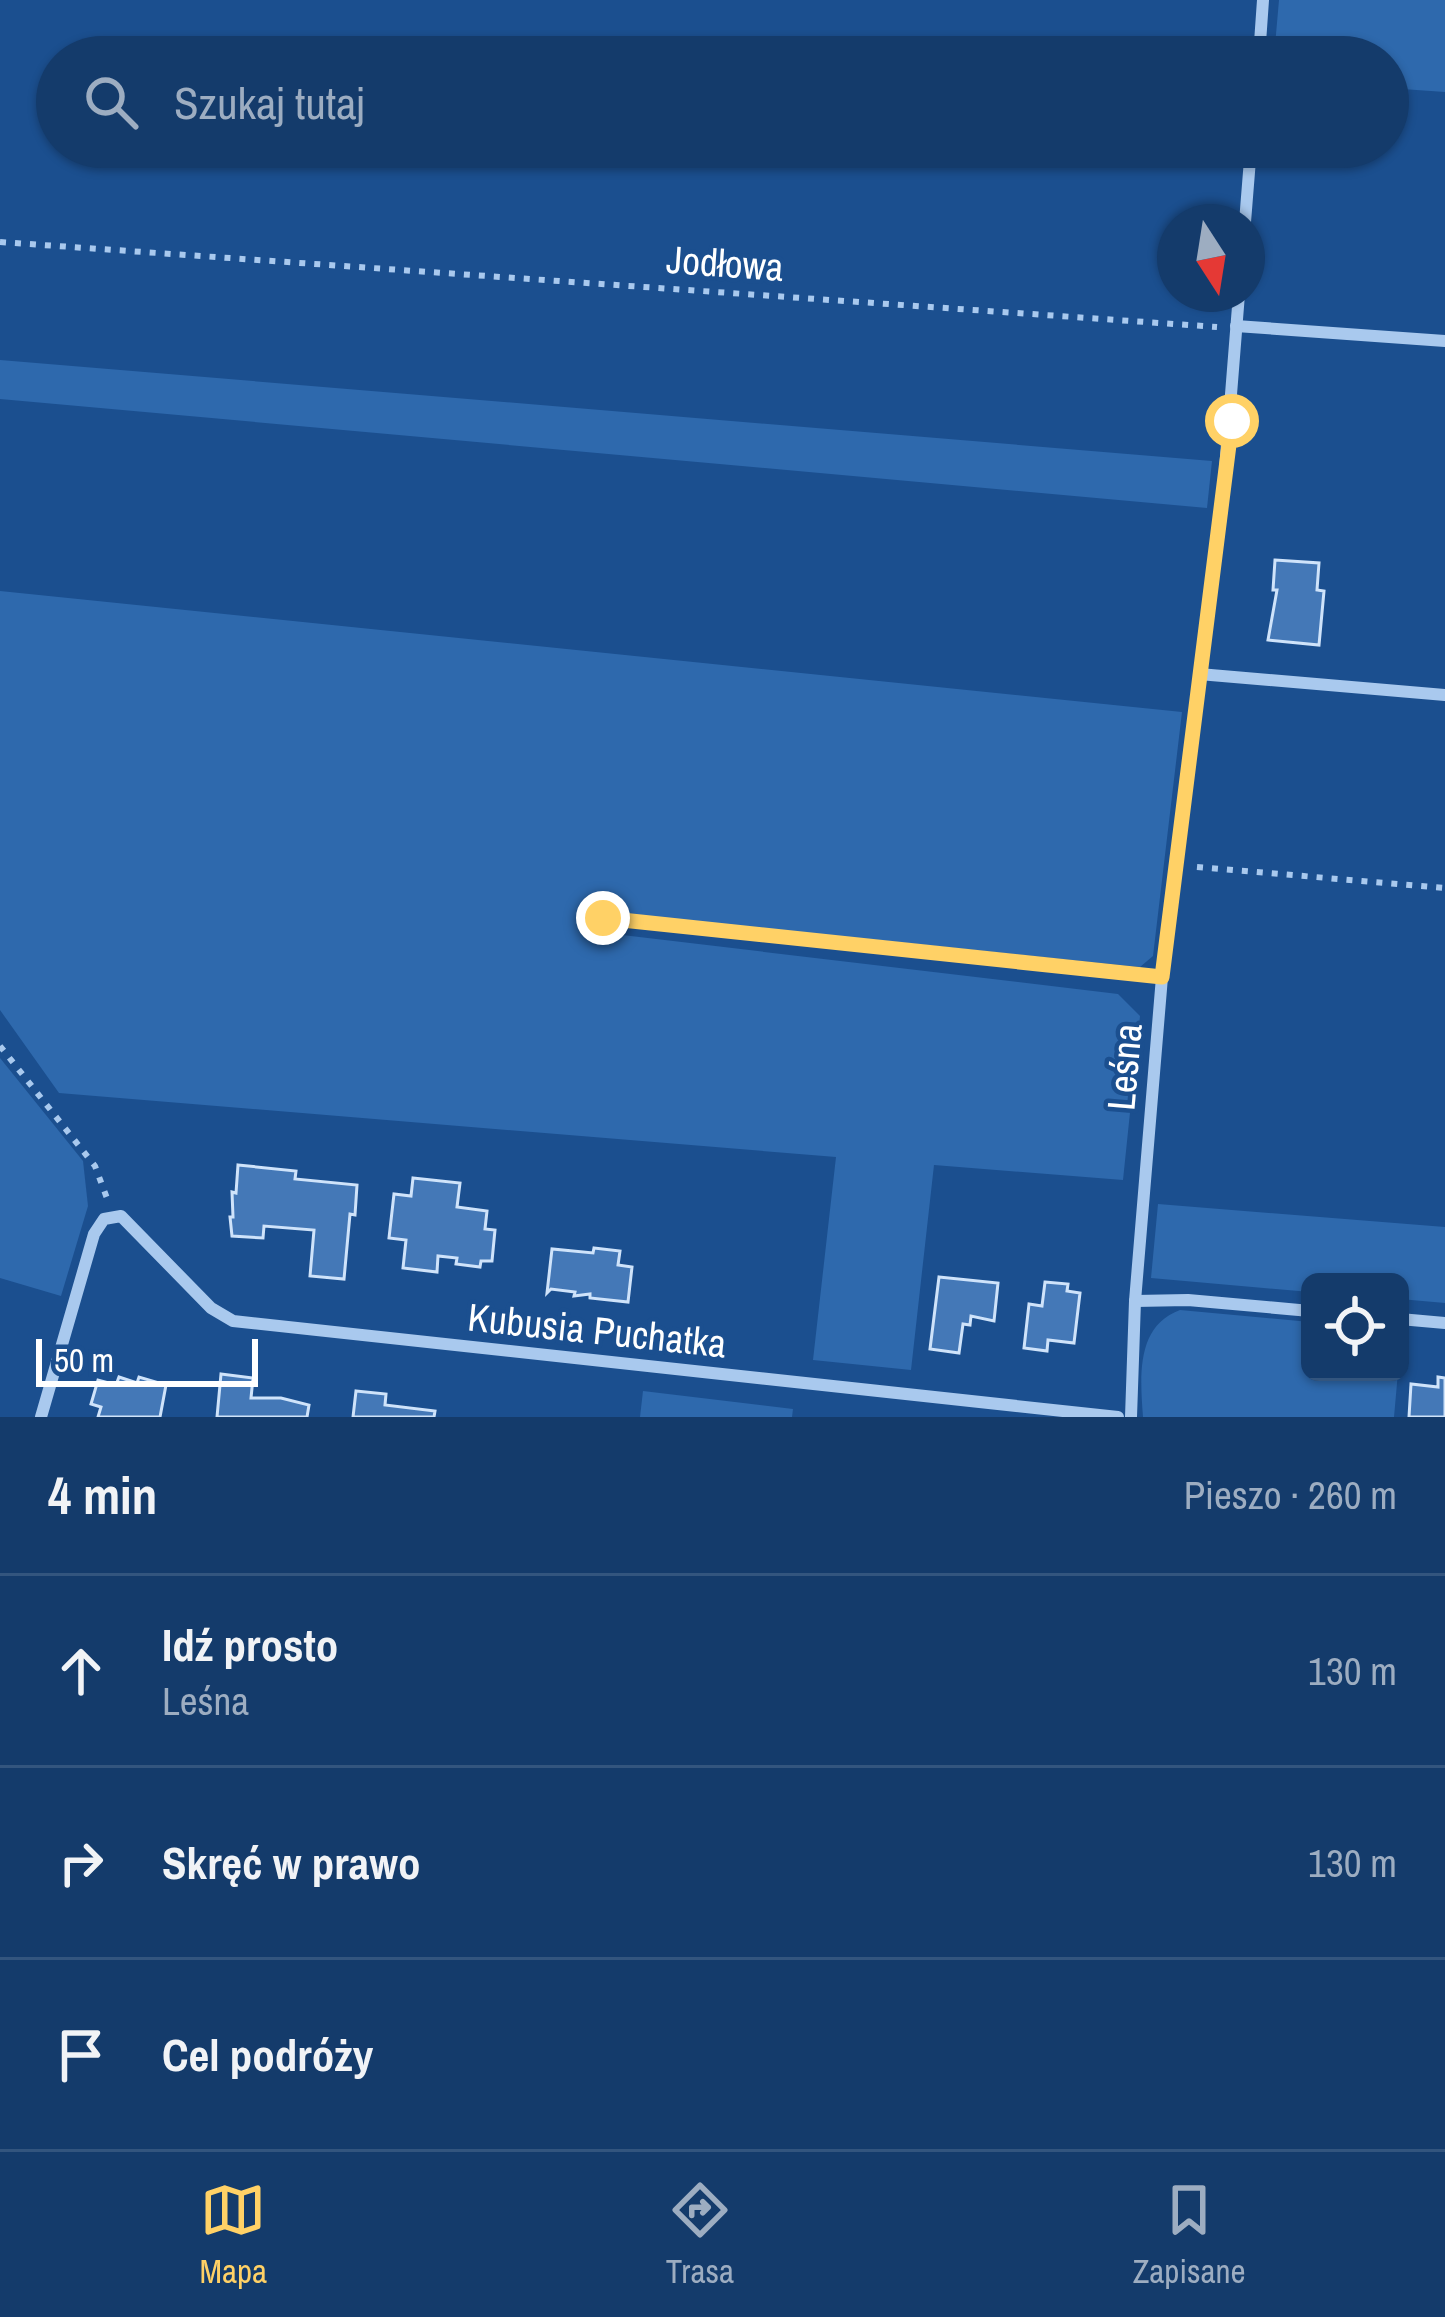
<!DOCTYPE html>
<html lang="pl">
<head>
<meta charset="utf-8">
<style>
	:root { --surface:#143b6b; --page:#1d4271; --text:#f1f3f6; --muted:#9dadc1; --line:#33557e; --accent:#ffd166 }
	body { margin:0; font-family:"Archivo Narrow",sans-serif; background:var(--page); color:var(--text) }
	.controls { position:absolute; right:36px; bottom:36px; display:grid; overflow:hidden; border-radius:18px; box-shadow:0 3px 9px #0004 }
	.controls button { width:108px; height:108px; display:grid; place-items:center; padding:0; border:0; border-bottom:3px solid var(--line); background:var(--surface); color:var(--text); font:60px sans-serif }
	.compass { position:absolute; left:1157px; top:204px; width:108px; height:108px; border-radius:50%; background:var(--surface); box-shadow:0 3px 9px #0004; rotate:168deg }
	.scale { position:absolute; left:36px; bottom:30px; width:222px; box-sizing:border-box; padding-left:12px; border:6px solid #fff; border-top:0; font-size:33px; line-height:42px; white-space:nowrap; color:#fff; -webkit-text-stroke:9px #1b4f8f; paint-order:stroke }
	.stop { position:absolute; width:36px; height:36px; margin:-27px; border:9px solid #ffd166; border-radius:50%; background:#fff }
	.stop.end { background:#ffd166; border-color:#fff; box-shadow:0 3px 12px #0008 }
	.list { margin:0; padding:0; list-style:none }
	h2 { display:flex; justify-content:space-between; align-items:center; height:156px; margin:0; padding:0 48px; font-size:51px }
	h2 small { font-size:39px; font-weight:400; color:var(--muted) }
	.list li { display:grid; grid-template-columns:78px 1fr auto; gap:36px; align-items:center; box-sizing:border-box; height:192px; padding:0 48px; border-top:3px solid var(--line) }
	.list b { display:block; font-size:45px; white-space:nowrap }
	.list p { margin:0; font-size:39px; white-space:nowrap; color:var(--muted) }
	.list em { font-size:39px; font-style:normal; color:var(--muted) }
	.icon { flex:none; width:66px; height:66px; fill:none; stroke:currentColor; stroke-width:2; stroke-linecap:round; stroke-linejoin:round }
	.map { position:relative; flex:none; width:1445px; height:1417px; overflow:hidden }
	.search { position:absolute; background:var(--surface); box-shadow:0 3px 9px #0004; left:36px; right:36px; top:36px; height:132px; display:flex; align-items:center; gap:30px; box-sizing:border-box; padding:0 42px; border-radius:66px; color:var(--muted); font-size:45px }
	.sheet { height:732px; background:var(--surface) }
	nav { display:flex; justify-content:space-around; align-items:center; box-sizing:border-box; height:168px; border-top:3px solid var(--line); background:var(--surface); font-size:33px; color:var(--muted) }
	nav a { display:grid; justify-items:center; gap:6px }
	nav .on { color:var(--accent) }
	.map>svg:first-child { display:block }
</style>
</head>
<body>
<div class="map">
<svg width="1445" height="1417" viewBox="0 0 1445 1417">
	<rect width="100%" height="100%" fill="#1b4f8f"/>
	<!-- green -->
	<g fill="#2e69ad">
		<polygon points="1279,0 1445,0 1445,92 1388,88 1388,57 1274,57"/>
		<polygon points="0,360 1212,461 1207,508 0,399"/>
		<polygon points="0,591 1182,712 1153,956 1140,967 596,911 597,932 1118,994 1140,1016 1123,1180 934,1165 911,1370 813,1360 836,1157 59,1093 0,1010"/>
		<polygon points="0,1058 83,1161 88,1206 61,1296 0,1278"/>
		<polygon points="1158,1204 1445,1227 1445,1303 1400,1299 1400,1282 1310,1282 1310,1292 1151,1278"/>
		<path d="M1180 1310 1310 1322V1372H1398L1394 1417H1143C1140 1376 1136 1326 1180 1310Z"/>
		<polygon points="643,1391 793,1409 792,1417 640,1417"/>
	</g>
	<!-- building -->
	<g fill="#4478b7" stroke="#cfe3fa" stroke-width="3">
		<polygon points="1275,560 1319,563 1317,590 1324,591 1319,645 1268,640 1277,590 1273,590"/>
		<polygon points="238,1165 296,1171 295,1179 357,1185 355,1215 350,1214 344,1279 310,1276 314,1230 264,1226 263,1238 232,1236 230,1217 233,1217 232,1192 236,1193"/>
		<polygon points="413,1178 460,1183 457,1207 487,1211 485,1229 495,1230 492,1261 481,1261 480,1267 456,1264 457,1258 438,1256 437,1272 403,1268 406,1240 389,1238 394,1194 411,1196"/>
		<polygon points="594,1248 620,1251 618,1265 632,1267 628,1302 590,1298 590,1294 574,1296 575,1292 551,1289 547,1293 552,1249 593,1253"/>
		<polygon points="939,1277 998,1283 994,1321 971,1316 970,1325 963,1324 959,1353 930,1349"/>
		<polygon points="1045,1282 1068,1284 1067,1291 1080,1293 1074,1343 1048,1340 1047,1351 1024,1348 1029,1304 1042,1306"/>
		<polygon points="221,1374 253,1378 251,1398 281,1398 309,1405 307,1417 217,1417"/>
		<polygon points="119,1377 137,1383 139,1377 166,1385 160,1417 98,1417 101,1407 91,1404 98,1380 116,1385"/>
		<polygon points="1438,1377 1445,1378 1445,1417 1409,1417 1411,1384 1438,1387"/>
		<polygon points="356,1391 386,1394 385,1405 435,1411 434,1417 353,1417"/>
	</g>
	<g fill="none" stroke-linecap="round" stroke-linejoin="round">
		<!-- path -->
		<g stroke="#a9c9ee" stroke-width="6" stroke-dasharray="6 9" stroke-linecap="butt">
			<polyline points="0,242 1217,327"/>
			<polyline points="1197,867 1445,888"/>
			<polyline points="0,1046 95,1166 108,1201"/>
		</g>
		<!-- service -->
		<polyline stroke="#a9c9ee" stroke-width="9" points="603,918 1162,977"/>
		<!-- minor -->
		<g stroke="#a9c9ee" stroke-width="12">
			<polyline points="1259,57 1263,0"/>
			<polyline points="1245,222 1251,147"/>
			<polyline points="1236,326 1445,341"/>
			<polyline points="1199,674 1445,695"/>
			<polyline points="1135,1301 1188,1300 1310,1311"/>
			<polyline points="1400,1319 1445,1323"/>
			<polyline points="41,1417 94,1234 104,1219 121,1216 211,1308 233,1321 1118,1417"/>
			<polyline points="1131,1417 1135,1301 1162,977 1222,507 1239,294"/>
		</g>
	</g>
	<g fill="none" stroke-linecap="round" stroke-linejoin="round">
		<!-- route -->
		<polyline stroke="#ffd166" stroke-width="15" points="603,918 1162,977 1232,421"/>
	</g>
	<g text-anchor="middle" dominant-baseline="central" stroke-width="9" stroke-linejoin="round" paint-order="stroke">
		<!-- street labels -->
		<g font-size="39" fill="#fff" stroke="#1b4f8f">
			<text transform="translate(725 263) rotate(4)">Jodłowa</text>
			<text transform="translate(1124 1067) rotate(-85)">Leśna</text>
			<text transform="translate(597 1330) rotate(6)">Kubusia Puchatka</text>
		</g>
	</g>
</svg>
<div class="controls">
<button><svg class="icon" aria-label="locate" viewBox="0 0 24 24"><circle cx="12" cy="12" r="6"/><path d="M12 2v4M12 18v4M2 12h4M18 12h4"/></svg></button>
</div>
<svg class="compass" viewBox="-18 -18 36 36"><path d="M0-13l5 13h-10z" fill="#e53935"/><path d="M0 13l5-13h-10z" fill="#9dadc1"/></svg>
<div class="scale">50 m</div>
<div class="stop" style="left:1232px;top:421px"></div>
<div class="stop end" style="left:603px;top:918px"></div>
<div class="search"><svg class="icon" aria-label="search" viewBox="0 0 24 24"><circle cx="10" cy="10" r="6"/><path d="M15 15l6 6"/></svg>Szukaj tutaj</div>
</div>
<section class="sheet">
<h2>4 min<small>Pieszo · 260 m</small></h2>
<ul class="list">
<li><svg class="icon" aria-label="ahead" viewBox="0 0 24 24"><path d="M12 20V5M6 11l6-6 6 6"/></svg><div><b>Idź prosto</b><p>Leśna</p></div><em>130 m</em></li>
<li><svg class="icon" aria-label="right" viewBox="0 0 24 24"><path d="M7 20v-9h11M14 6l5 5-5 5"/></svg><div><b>Skręć w prawo</b></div><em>130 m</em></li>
<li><svg class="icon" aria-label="arrive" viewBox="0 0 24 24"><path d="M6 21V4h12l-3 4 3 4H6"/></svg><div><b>Cel podróży</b></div></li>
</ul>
</section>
<nav>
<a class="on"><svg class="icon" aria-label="map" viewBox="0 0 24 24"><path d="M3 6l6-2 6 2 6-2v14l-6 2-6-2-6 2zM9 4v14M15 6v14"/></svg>Mapa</a>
<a><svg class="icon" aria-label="directions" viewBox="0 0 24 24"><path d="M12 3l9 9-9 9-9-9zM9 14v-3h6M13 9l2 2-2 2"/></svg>Trasa</a>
<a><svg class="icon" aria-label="saved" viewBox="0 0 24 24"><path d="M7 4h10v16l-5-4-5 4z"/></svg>Zapisane</a>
</nav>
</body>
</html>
